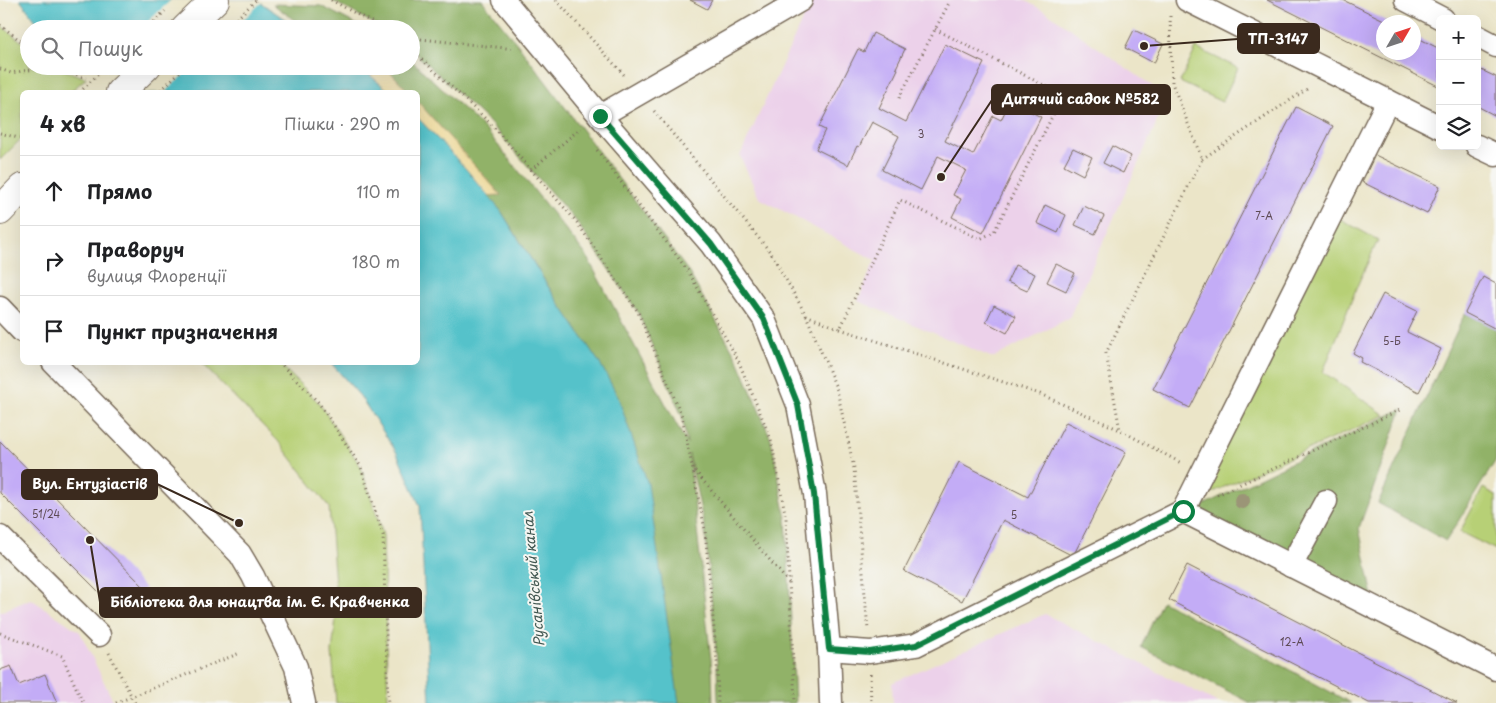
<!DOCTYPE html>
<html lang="uk">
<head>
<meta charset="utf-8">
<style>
	:root { --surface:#fff; --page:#f6f6f6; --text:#202124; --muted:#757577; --line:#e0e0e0 }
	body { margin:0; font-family:"Playpen Sans",sans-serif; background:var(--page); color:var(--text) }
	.controls { position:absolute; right:15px; top:15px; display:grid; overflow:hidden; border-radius:8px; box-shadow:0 5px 20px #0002 }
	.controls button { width:45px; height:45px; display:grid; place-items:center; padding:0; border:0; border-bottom:1px solid var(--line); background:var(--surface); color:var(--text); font:25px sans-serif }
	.compass { position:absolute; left:1376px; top:15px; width:45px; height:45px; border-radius:50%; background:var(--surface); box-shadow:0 5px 20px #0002; rotate:51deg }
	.stop { position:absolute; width:15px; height:15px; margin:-11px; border:4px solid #0b8043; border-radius:50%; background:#fff }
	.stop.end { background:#0b8043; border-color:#fff; box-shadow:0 1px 5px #0008 }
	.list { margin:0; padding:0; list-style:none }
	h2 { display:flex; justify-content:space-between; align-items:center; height:65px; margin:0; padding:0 20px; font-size:21px }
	h2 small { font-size:16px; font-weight:400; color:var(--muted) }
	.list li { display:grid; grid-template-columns:32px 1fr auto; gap:15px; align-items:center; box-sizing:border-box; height:70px; padding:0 20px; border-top:1px solid var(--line) }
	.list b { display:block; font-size:19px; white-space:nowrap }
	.list p { margin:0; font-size:16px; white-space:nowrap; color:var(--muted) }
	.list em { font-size:16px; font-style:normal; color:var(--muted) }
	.icon { flex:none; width:28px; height:28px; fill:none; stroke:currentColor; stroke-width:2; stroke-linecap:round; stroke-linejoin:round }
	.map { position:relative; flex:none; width:1496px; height:703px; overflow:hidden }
	.search { position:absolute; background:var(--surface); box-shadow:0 5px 20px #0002; left:20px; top:20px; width:400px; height:55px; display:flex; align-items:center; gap:12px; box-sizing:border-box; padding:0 18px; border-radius:28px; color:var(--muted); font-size:19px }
	.panel { position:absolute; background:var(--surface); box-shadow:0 5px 20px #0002; left:20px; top:90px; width:400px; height:275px; border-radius:8px }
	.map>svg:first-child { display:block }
</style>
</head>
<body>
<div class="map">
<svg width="1496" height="703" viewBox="0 0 1496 703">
	<rect width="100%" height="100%" fill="#f6f6f2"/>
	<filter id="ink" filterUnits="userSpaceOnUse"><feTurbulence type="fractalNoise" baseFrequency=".02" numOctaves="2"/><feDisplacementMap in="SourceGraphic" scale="10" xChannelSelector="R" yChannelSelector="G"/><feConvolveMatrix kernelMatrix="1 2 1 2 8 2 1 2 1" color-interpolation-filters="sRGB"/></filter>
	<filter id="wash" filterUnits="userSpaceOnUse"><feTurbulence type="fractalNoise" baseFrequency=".0096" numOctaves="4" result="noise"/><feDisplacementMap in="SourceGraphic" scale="20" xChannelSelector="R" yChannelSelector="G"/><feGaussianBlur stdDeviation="1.12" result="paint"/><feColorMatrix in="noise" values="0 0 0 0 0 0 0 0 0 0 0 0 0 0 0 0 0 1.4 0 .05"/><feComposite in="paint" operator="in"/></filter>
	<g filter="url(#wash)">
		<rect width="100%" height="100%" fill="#ebe5c8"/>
		<!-- built -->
		<g fill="#ecd1ea">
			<polygon points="815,0 1024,0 1048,13 1168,97 1069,318 993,358 858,301 875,260 759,198 740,156 810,3"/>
			<polygon points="31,599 80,632 114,703 0,703 0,612"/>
			<polygon points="1045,614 1218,703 893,703 892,683"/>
		</g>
		<!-- green -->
		<g fill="#b7d076" stroke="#797d4a">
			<polygon points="0,25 29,47 29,66 53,66 86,78 70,92 22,92 22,138 0,160"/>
			<polygon points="1196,48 1238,68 1222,102 1180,82"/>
			<polygon points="1331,214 1378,240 1358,284 1323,372 1385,415 1195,500"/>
			<polygon points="201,363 279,363 319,403 361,467 383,535 388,703 336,703 332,652 337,610 329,507 278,441"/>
			<polygon points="1483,488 1496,495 1496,550 1460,532"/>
		</g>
		<!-- forest -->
		<g fill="#91b267" stroke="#666e42">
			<polygon points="331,0 482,0 522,50 688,271 738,360 771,439 786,518 795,703 718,703 717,662 705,530 689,454 712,670 713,703 664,703 618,397 501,211 418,121 418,92 389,92 355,66 411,66 411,60 485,129 586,255 687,444 682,416 638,312 576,221 490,123 411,49 411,29 384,29"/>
			<polygon points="273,4 321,6 365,29 306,29"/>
			<polygon points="1465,313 1496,328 1496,460 1446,541 1378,503"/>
			<polygon points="1402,409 1359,528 1374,602 1193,510"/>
			<polygon points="1162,601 1351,703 1251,703 1141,647"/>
		</g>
		<!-- sand -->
		<g fill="#eeda9e" stroke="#94825e">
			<polygon points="376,66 385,66 409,92 362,92"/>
			<polygon points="418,102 501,195 443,199 418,171"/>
		</g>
		<!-- water -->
		<g fill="#54c2ca" stroke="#487674">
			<polygon points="20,0 257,0 299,29 42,29"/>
			<polygon points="94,66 359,66 390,92 118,92"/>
			<polygon points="418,118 466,169 501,211 551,291 601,365 618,397 648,484 679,703 430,703 420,506 397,453 360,396 331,363 418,362"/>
		</g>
		<!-- pier -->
		<g fill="#ebe5c8">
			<polygon points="171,0 261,0 263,1 233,29 140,29"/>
			<polygon points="99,66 193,66 165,92 114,92 95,70"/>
		</g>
		<g id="blocks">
			<!-- building -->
			<g fill="#c3acf6">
				<polygon points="690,0 712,0 707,9"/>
				<polygon points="1267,0 1343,0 1388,22 1384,22 1384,52 1414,52 1414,36 1440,49 1440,87"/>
				<polygon points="1134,30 1163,44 1154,63 1125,48"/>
				<polygon points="873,33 905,49 896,68 898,69 879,108 906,122 945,44 984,63 945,141 973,155 993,116 1001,120 1010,101 1041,117 983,233 952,217 961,199 953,195 966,170 938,156 921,190 882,170 899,136 872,122 859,147 857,146 848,165 816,149 825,130 819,127 858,49 864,52"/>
				<polygon points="1477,68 1496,77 1496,116 1477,106"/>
				<polygon points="1296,107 1333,126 1190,408 1153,389"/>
				<polygon points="1112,146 1131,156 1123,173 1103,163"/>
				<polygon points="1073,148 1092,157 1083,175 1064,165"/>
				<polygon points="1375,155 1440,186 1427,214 1362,182"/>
				<polygon points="1045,205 1066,215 1058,233 1037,223"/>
				<polygon points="1084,206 1104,216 1095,234 1075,225"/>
				<polygon points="1056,264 1075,273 1066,291 1047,282"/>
				<polygon points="1015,265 1035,274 1027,291 1007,282"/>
				<polygon points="1483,277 1496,284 1496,329 1465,313"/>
				<polygon points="1383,294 1417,311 1407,332 1441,349 1419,392 1360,362 1362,358 1353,353"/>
				<polygon points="994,305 1016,316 1007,333 986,322"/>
				<polygon points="1066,422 1126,452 1073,556 1003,520 962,601 904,571 959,462 1028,497"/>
				<polygon points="0,441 145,588 120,613 0,493"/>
				<polygon points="1187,565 1304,625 1457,703 1369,703 1169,600"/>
				<polygon points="11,666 19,685 45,674 57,703 0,703 0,670"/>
			</g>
		</g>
	</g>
	<g filter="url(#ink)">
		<use href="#blocks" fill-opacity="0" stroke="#796b5a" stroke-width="1"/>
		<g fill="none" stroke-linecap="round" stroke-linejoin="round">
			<!-- minor casing -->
			<g stroke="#796b5a" stroke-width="25">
				<g id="minor">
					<polyline points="504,0 600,116 711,244 764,319 798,405 815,494 829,649 831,703"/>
					<polyline points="1187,0 1440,127"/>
					<polyline points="1406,0 1443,19"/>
					<polyline points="1477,36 1496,46"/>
					<polyline points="600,116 801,0"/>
					<polyline points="1477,146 1496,155"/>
					<polyline points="0,308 22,331"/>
					<polyline points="53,362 240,554 253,576 296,667 304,703"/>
					<polyline points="1183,511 1388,101"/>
					<polyline points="0,537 99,635"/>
					<polyline points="1291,566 1326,501"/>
					<polyline points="829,649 870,652 916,645 1183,511 1496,669"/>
				</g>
			</g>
			<!-- major casing -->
			<g stroke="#796b5a" stroke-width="30">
				<g id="major">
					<polyline points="185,29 215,0"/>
					<polyline points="120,92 147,66"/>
					<polyline points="0,211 22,188"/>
				</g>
			</g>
			<!-- path -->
			<g stroke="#796b5a" stroke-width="3" stroke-dasharray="1 4" stroke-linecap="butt">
				<polyline points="331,0 384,29"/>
				<polyline points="556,0 626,77"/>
				<polyline points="1170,16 1172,83 1202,159 1106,353 1120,430 1183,464"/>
				<polyline points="0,25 29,47"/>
				<polyline points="147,29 165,11"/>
				<polyline points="226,29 256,0"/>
				<polyline points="411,38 515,49"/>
				<polyline points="411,49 490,123 576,221 638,312 682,416 688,446 705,530 717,662 718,703"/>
				<polyline points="53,66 86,78"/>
				<polyline points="0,69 11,73 53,66"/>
				<polyline points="161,90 186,66"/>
				<polyline points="899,98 949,3"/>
				<polyline points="654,111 771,253 806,315 837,390 854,468 868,630"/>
				<polyline points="0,133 22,139"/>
				<polyline points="597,150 688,271 738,360 771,439 786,518 795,703"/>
				<polyline points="1202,159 1310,87"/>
				<polyline points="531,170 581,128"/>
				<polyline points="806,315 840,329 900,200 980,239 994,232 1063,95 935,29"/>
				<polyline points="840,329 1040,394 1120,430"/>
				<polyline points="279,362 319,403 361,467 383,535 388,703"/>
				<polyline points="695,471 789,583"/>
				<polyline points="1217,495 1402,409"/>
				<polyline points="0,633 62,656 83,703"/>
				<polyline points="109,653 135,703"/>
				<polyline points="870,674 871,703"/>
				<polyline points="116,703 240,653"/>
			</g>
			<!-- minor -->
			<use href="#minor" stroke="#fff" stroke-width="22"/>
			<!-- major -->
			<use href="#major" stroke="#fff" stroke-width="28"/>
			<!-- path-bridge -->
			<polyline stroke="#796b5a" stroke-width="3" stroke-dasharray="1 4" stroke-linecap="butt" points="83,89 107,66"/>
		</g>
		<!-- trees -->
		<circle fill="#9b9577" cx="1242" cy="501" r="8"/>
	</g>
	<g fill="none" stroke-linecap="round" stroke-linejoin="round" filter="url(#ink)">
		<!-- route -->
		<polyline stroke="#0b8043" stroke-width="6" points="600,116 711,244 764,319 798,405 814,494 829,649 870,652 916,645 1183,511"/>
	</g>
	<g text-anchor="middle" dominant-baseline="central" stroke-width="4" stroke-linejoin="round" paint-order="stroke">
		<!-- number labels -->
		<g font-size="10" fill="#5d4a54">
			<text x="921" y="133">3</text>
			<text x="1264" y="215">7-А</text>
			<text x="1392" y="340">5-Б</text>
			<text x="46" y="513">51/24</text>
			<text x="1014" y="514">5</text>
			<text x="1292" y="641">12-А</text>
		</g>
		<!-- water labels -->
		<g font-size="14" font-style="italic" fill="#425852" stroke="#f6f6f2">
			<text transform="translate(533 579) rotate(-95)">Русанівський канал</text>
		</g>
	</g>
	<!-- callouts -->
	<path fill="none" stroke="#3b2a1e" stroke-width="2" d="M1144 46L1238 39M941 177L992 100M239 523L157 484M90 540L100 602"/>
	<g fill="#3b2a1e" stroke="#f6f6f2" stroke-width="2">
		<circle cx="1144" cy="46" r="5"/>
		<circle cx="941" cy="177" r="5"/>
		<circle cx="239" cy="523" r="5"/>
		<circle cx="90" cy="540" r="5"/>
	</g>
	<g fill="#3b2a1e" stroke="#3b2a1e" stroke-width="2">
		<rect x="1238" y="24" width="81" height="29" rx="5"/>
		<rect x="992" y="85" width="178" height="29" rx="5"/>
		<rect x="22" y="470" width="135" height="29" rx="5"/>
		<rect x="100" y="588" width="321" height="29" rx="5"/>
	</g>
	<g font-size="14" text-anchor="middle" font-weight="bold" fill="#fff">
		<text x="1278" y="44">ТП-3147</text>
		<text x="1081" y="104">Дитячий садок №582</text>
		<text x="90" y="489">Вул. Ентузіастів</text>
		<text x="260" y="607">Бібліотека для юнацтва ім. Є. Кравченка</text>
	</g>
</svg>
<div class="controls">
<button>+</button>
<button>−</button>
<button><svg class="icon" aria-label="layers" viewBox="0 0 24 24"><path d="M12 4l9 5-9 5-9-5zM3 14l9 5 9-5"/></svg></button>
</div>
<svg class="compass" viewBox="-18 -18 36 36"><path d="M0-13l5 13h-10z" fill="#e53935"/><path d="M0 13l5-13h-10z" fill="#757577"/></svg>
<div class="stop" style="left:1183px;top:511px"></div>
<div class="stop end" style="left:600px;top:116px"></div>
<div class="search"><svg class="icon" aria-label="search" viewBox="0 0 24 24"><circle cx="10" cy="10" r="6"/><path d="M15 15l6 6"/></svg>Пошук</div>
<section class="panel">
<h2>4 хв<small>Пішки · 290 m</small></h2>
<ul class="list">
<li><svg class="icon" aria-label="ahead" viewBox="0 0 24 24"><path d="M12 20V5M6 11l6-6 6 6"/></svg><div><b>Прямо</b></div><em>110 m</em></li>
<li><svg class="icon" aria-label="right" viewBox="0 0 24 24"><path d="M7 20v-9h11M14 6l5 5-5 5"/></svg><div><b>Праворуч</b><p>вулиця Флоренції</p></div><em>180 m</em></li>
<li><svg class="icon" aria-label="arrive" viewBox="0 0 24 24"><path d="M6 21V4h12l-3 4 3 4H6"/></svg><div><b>Пункт призначення</b></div></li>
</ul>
</section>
</div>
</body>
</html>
